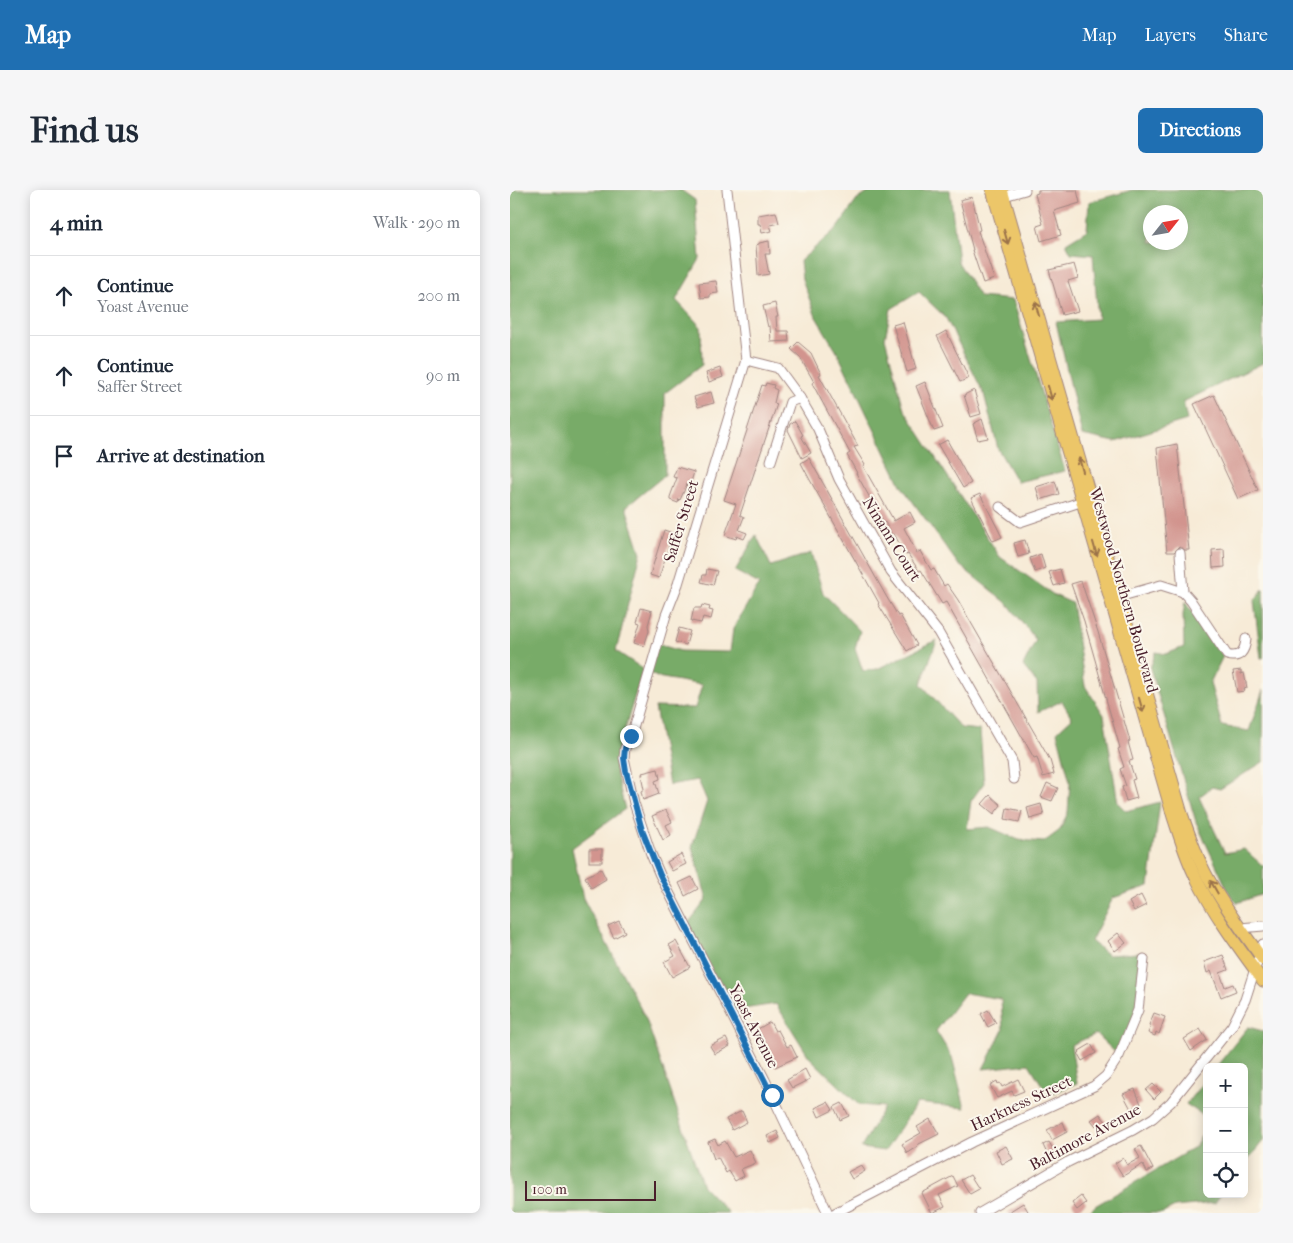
<!DOCTYPE html>
<html lang="en">
<head>
<meta charset="utf-8">
<style>
	:root { --surface:#fff; --page:#f6f6f7; --text:#1f2937; --muted:#747a83; --line:#e0e1e3; --accent:#1f6fb2 }
	body { margin:0; font-family:"IM FELL French Canon",serif; background:var(--page); color:var(--text) }
	.controls { position:absolute; right:15px; bottom:15px; display:grid; overflow:hidden; border-radius:8px; box-shadow:0 2px 12px #0003 }
	.controls button { width:45px; height:45px; display:grid; place-items:center; padding:0; border:0; border-bottom:1px solid var(--line); background:var(--surface); color:var(--text); font:25px sans-serif }
	.compass { position:absolute; left:633px; top:15px; width:45px; height:45px; border-radius:50%; background:var(--surface); box-shadow:0 2px 12px #0003; rotate:59deg }
	.scale { position:absolute; left:15px; bottom:12px; width:131px; box-sizing:border-box; padding-left:5px; border:2px solid #4a1f2b; border-top:0; font-size:14px; line-height:18px; white-space:nowrap; color:#4a1f2b; -webkit-text-stroke:4px #fbf7ec; paint-order:stroke }
	.stop { position:absolute; width:15px; height:15px; margin:-11px; border:4px solid #1f6fb2; border-radius:50%; background:#fff }
	.stop.end { background:#1f6fb2; border-color:#fff; box-shadow:0 1px 5px #0008 }
	.list { margin:0; padding:0; list-style:none }
	h2 { display:flex; justify-content:space-between; align-items:center; height:65px; margin:0; padding:0 20px; font-size:21px }
	h2 small { font-size:16px; font-weight:400; color:var(--muted) }
	.list li { display:grid; grid-template-columns:32px 1fr auto; gap:15px; align-items:center; box-sizing:border-box; height:80px; padding:0 20px; border-top:1px solid var(--line) }
	.list b { display:block; font-size:19px; white-space:nowrap }
	.list p { margin:0; font-size:16px; white-space:nowrap; color:var(--muted) }
	.list em { font-size:16px; font-style:normal; color:var(--muted) }
	.icon { flex:none; width:28px; height:28px; fill:none; stroke:currentColor; stroke-width:2; stroke-linecap:round; stroke-linejoin:round }
	.map { position:relative; flex:none; width:753px; height:1023px; overflow:hidden; border-radius:8px }
	header { display:flex; align-items:center; gap:30px; box-sizing:border-box; height:70px; padding:0 25px; background:var(--accent); color:#fff }
	header strong { font-size:24px }
	nav { display:flex; gap:28px; margin-inline-start:auto; font-size:18px }
	.intro { display:flex; align-items:center; justify-content:space-between; box-sizing:border-box; height:120px; padding:0 30px }
	h1 { margin:0; font-size:35px }
	.button { padding:12px 22px; border-radius:8px; background:var(--accent); color:#fff; font-size:18px; font-weight:700 }
	main { display:flex; gap:30px; padding:0 30px }
	aside { flex:1; background:var(--surface); border-radius:8px; box-shadow:0 2px 12px #0003 }
	.map>svg:first-child { display:block }
</style>
</head>
<body>
<header>
<strong>Map</strong>
<nav><a>Map</a><a>Layers</a><a>Share</a></nav>
</header>
<div class="intro"><h1>Find us</h1><a class="button">Directions</a></div>
<main>
<aside>
<h2>4 min<small>Walk · 290 m</small></h2>
<ul class="list">
<li><svg class="icon" aria-label="ahead" viewBox="0 0 24 24"><path d="M12 20V5M6 11l6-6 6 6"/></svg><div><b>Continue</b><p>Yoast Avenue</p></div><em>200 m</em></li>
<li><svg class="icon" aria-label="ahead" viewBox="0 0 24 24"><path d="M12 20V5M6 11l6-6 6 6"/></svg><div><b>Continue</b><p>Saffer Street</p></div><em>90 m</em></li>
<li><svg class="icon" aria-label="arrive" viewBox="0 0 24 24"><path d="M6 21V4h12l-3 4 3 4H6"/></svg><div><b>Arrive at destination</b></div></li>
</ul>
</aside>
<div class="map">
<svg width="753" height="1023" viewBox="0 0 753 1023">
	<rect width="100%" height="100%" fill="#fbf7ec"/>
	<filter id="ink" filterUnits="userSpaceOnUse"><feTurbulence type="fractalNoise" baseFrequency=".02" numOctaves="2"/><feDisplacementMap in="SourceGraphic" scale="10" xChannelSelector="R" yChannelSelector="G"/><feConvolveMatrix kernelMatrix="1 2 1 2 8 2 1 2 1" color-interpolation-filters="sRGB"/></filter>
	<filter id="wash" filterUnits="userSpaceOnUse"><feTurbulence type="fractalNoise" baseFrequency=".0096" numOctaves="4" result="noise"/><feDisplacementMap in="SourceGraphic" scale="20" xChannelSelector="R" yChannelSelector="G"/><feGaussianBlur stdDeviation="1.12" result="paint"/><feColorMatrix in="noise" values="0 0 0 0 0 0 0 0 0 0 0 0 0 0 0 0 0 1.4 0 .05"/><feComposite in="paint" operator="in"/></filter>
	<g filter="url(#wash)">
		<rect width="100%" height="100%" fill="#f7ebd7"/>
		<!-- forest -->
		<g fill="#78ab67" stroke="#616549" fill-rule="evenodd">
			<polygon points="0,0 171,0 185,10 190,69 166,110 191,137 192,175 155,203 155,285 116,317 131,363 106,461 133,479 110,555 105,579 115,619 62,658 73,708 136,829 193,996 219,1023 0,1023"/>
			<polygon points="362,0 440,0 448,72 470,107 503,110 555,281 507,292 488,259 474,204 436,128 409,102 381,119 375,148 394,219 490,367 544,405 562,413 575,496 594,525 608,613 616,621 650,612 639,696 603,708 581,751 598,765 628,763 634,769 628,820 609,866 586,844 561,855 567,893 538,905 519,874 473,879 493,840 491,809 455,803 426,841 442,867 455,918 407,913 375,961 351,958 374,917 349,915 299,867 266,814 220,821 176,736 197,709 182,657 197,611 188,590 159,595 145,517 185,518 192,495 147,487 139,483 147,454 171,461 220,462 223,439 249,394 225,381 246,345 261,376 301,363 313,403 350,441 345,458 353,481 367,479 427,450 411,494 451,538 470,540 474,593 461,611 457,639 479,637 509,650 534,652 550,640 558,622 560,592 547,542 562,528 552,511 528,522 527,493 513,476 526,450 498,414 448,374 392,297 327,162 306,127 292,89 290,71 327,38 347,10"/>
			<path d="M622 0H753V173L673 212 677 230 605 252 572 245 546 132 588 129 583 65 561 63 556 53 577 40 579 12ZM641 22H671V52H641Z"/>
			<polygon points="753,399 753,468 751,468 744,411"/>
			<polygon points="675,412 713,466 700,493 712,536 739,541 753,500 753,572 710,599 702,597 689,607 715,663 734,659 753,676 753,704 727,713 720,705 686,632 640,478 646,462 656,464 674,457 673,425"/>
			<polygon points="738,837 753,841 753,951 734,975 734,877 706,877"/>
			<polygon points="697,888 697,928 676,914"/>
			<polygon points="697,936 697,1004 711,1004 705,1013 665,1017 653,1023 578,1023 585,1016 685,957"/>
		</g>
		<g id="blocks">
			<!-- building -->
			<g fill="#d2948e">
				<polygon points="528,0 567,0 570,13 544,21 551,45 531,51 527,36 533,34 525,4 528,3"/>
				<polygon points="462,7 470,40 468,41 484,89 473,93 462,60 463,60 450,10"/>
				<polygon points="266,22 269,33 260,35 262,41 252,43 250,34 248,34 248,25"/>
				<polygon points="259,51 260,64 255,64 259,84 248,86 246,55 249,54 249,53"/>
				<polygon points="564,74 568,88 558,91 568,121 552,125 539,80"/>
				<polygon points="206,91 208,103 200,104 200,107 191,108 189,93"/>
				<polygon points="265,113 268,127 266,127 267,141 278,141 279,151 261,152 260,136 258,137 253,116"/>
				<polygon points="393,132 406,179 397,182 383,135"/>
				<polygon points="436,141 459,188 450,192 427,146"/>
				<polygon points="288,152 301,163 311,184 309,185 348,256 344,257 355,275 353,276 384,331 400,322 405,332 394,338 407,363 410,361 421,380 424,379 434,396 437,394 448,410 540,570 544,584 533,587 527,567 524,568 436,412 432,414 411,380 409,381 398,364 396,365 384,344 382,345 375,332 374,333 346,283 347,283 337,265 340,263 302,193 304,192 290,167 281,159"/>
				<polygon points="210,178 213,187 199,192 196,183"/>
				<polygon points="415,192 433,238 424,241 406,196"/>
				<polygon points="256,193 264,195 263,198 267,200 264,213 267,214 230,325 234,327 229,340 237,343 234,349 227,346 226,349 215,345 226,314 214,310 252,195 255,196"/>
				<polygon points="464,200 471,224 461,227 454,205"/>
				<polygon points="201,202 204,213 188,217 184,207"/>
				<polygon points="704,205 748,300 728,309 684,214"/>
				<polygon points="472,229 478,248 468,250 463,234"/>
				<polygon points="285,231 293,245 291,246 301,263 292,268 278,240 280,234"/>
				<polygon points="437,250 461,293 453,298 428,255"/>
				<polygon points="667,254 679,360 675,360 669,357 664,362 657,362 647,258"/>
				<polygon points="299,268 376,406 388,426 390,425 407,455 397,461 368,414 369,413 300,290 291,273"/>
				<polygon points="167,277 184,282 181,292 178,292 170,310 169,309 168,313 160,310 160,307 167,288 163,287"/>
				<polygon points="545,291 549,304 530,310 526,297"/>
				<polygon points="470,304 492,347 483,351 461,308"/>
				<polygon points="154,340 163,343 149,388 140,385"/>
				<polygon points="515,350 519,364 508,367 504,353"/>
				<polygon points="714,359 715,377 703,378 702,360"/>
				<polygon points="531,364 535,378 525,382 520,368"/>
				<polygon points="197,379 207,381 203,395 191,392 193,385 196,385"/>
				<polygon points="550,379 554,393 544,396 539,382"/>
				<polygon points="571,391 588,442 620,551 618,552 623,570 619,571 625,589 622,590 627,608 616,611 612,597 616,596 610,579 614,577 608,559 610,558 574,431 561,394"/>
				<polygon points="192,415 200,417 199,420 203,421 201,429 193,427 191,433 181,431 184,418 191,418"/>
				<polygon points="131,418 142,421 138,435 139,441 134,456 124,453 130,433 127,432"/>
				<polygon points="169,438 180,441 176,455 165,452"/>
				<polygon points="731,480 731,484 734,483 737,498 734,499 735,501 727,502 723,481"/>
				<polygon points="148,579 150,589 145,591 149,604 133,610 131,601 134,599 131,585 133,585 132,583"/>
				<polygon points="537,593 548,598 542,611 531,607"/>
				<polygon points="480,605 491,615 484,624 472,614"/>
				<polygon points="531,614 534,625 520,629 517,618"/>
				<polygon points="497,618 512,621 509,632 495,629"/>
				<polygon points="156,620 162,632 156,635 161,645 153,650 142,626"/>
				<rect x="79" y="659" width="13" height="13"/>
				<polygon points="171,664 176,674 162,681 157,672"/>
				<polygon points="91,679 96,689 81,698 75,687"/>
				<polygon points="182,687 188,699 175,706 169,693"/>
				<polygon points="631,705 636,715 624,721 619,712"/>
				<polygon points="109,731 115,742 104,748 98,736"/>
				<polygon points="608,743 616,753 605,761 598,751"/>
				<polygon points="166,751 180,777 162,787 154,772 165,766 159,755"/>
				<polygon points="713,765 718,780 710,783 715,797 723,794 726,801 711,807 701,781 697,783 694,772"/>
				<polygon points="478,820 486,833 478,837 471,824"/>
				<polygon points="644,823 655,827 649,844 646,842 645,846 638,843 641,836 639,835"/>
				<polygon points="260,832 265,841 268,840 277,857 281,855 287,867 265,877 262,871 264,870 251,845 249,846 246,840"/>
				<polygon points="690,839 697,850 681,861 674,849"/>
				<polygon points="216,848 220,856 205,864 200,856"/>
				<polygon points="581,854 586,863 572,871 568,864 570,862 569,861"/>
				<polygon points="295,879 300,889 282,898 277,890"/>
				<polygon points="508,889 514,901 504,905 502,901 487,908 480,895 487,891 488,894 490,893 492,897"/>
				<polygon points="643,894 651,902 644,909 636,900"/>
				<polygon points="625,899 631,914 621,919 613,904"/>
				<polygon points="318,912 323,920 309,927 305,918"/>
				<polygon points="332,913 339,926 330,930 324,917"/>
				<polygon points="232,921 237,932 222,940 216,929"/>
				<polygon points="590,924 599,936 593,940 588,935 586,936 581,930"/>
				<polygon points="420,929 429,944 407,955 408,956 397,963 392,954 411,943 407,937"/>
				<polygon points="553,932 557,942 542,950 537,940"/>
				<polygon points="267,941 270,948 260,953 257,946"/>
				<polygon points="205,949 208,955 215,951 224,967 240,960 246,973 231,979 234,986 225,991 219,981 216,983 208,967 204,969 198,952"/>
				<polygon points="539,952 546,964 539,968 533,955"/>
				<polygon points="496,956 503,969 492,974 486,961"/>
				<polygon points="631,956 643,979 637,982 633,974 613,986 605,973 613,968 617,975 630,968 625,959"/>
				<polygon points="351,975 355,981 342,989 338,982"/>
				<polygon points="460,985 469,999 460,1004 451,990"/>
				<polygon points="443,986 448,996 429,1005 435,1017 422,1023 412,1003"/>
				<polygon points="571,1006 576,1013 567,1020 562,1013"/>
				<polygon points="513,1013 519,1023 497,1023"/>
			</g>
		</g>
	</g>
	<g filter="url(#ink)">
		<use href="#blocks" fill-opacity="0" stroke="#a08581" stroke-width="1"/>
		<g fill="none" stroke-linecap="round" stroke-linejoin="round">
			<!-- minor casing -->
			<g stroke="#a08581" stroke-width="11">
				<g id="minor">
					<polyline points="217,0 236,170 168,394 156,425 121,546 115,558 114,568 124,613 141,664 150,685 255,890 318,1023"/>
					<polyline points="487,8 515,0"/>
					<polyline points="236,170 268,178 290,208 308,239 329,289 381,382 428,442 502,571 504,589"/>
					<polyline points="261,271 280,212 290,208"/>
					<polyline points="490,317 510,332 576,310"/>
					<polyline points="670,363 673,402"/>
					<path d="M605 408 651 395 673 402 681 411 717 465C730 469 735 461 736 449"/>
					<polyline points="730,738 753,736"/>
					<polyline points="325,1023 462,952 584,896 596,886 609,866 628,820 634,769"/>
					<polyline points="470,1023 558,972 623,940 643,928 661,912 722,836 735,810 753,754"/>
				</g>
			</g>
			<!-- major casing -->
			<g stroke="#a08581" stroke-width="13">
				<g id="major">
					<path d="M482 0 663 627C670 648 676 669 686 688 704 725 729 758 753 791"/>
					<path d="M492 0 672 624C679 644 686 664 695 682 711 713 733 741 753 770"/>
				</g>
			</g>
			<!-- minor -->
			<use href="#minor" stroke="#fff" stroke-width="9"/>
			<!-- major -->
			<use href="#major" stroke="#ecc669" stroke-width="11"/>
		</g>
		<!-- one-way arrows -->
		<defs><path id="oneway-shaft" d="M-6 0H5M1.5-3L5.5 0L1.5 3" fill="none" stroke-width="1.6" stroke-linecap="round" stroke-linejoin="round" transform="scale(1.25)"/></defs>
		<g stroke="#9b724a">
			<use href="#oneway-shaft" transform="translate(496 47) rotate(74)"/>
			<use href="#oneway-shaft" transform="translate(527 119) rotate(-106)"/>
			<use href="#oneway-shaft" transform="translate(540 203) rotate(74)"/>
			<use href="#oneway-shaft" transform="translate(571 275) rotate(-106)"/>
			<use href="#oneway-shaft" transform="translate(585 359) rotate(74)"/>
			<use href="#oneway-shaft" transform="translate(631 515) rotate(74)"/>
			<use href="#oneway-shaft" transform="translate(704 697) rotate(-120)"/>
		</g>
	</g>
	<g fill="none" stroke-linecap="round" stroke-linejoin="round" filter="url(#ink)">
		<!-- route -->
		<polyline stroke="#1f6fb2" stroke-width="6" points="121,546 115,558 114,568 116,581 132,640 150,685 262,905"/>
	</g>
	<g text-anchor="middle" dominant-baseline="central" stroke-width="4" stroke-linejoin="round" paint-order="stroke">
		<!-- street labels -->
		<g font-size="16" fill="#4a1f2b" stroke="#fbf7ec">
			<text transform="translate(171 331) rotate(-73)">Saffer Street</text>
			<text transform="translate(382 349) rotate(58)">Ninann Court</text>
			<text transform="translate(614 400) rotate(74)">Westwood Northern Boulevard</text>
			<text transform="translate(244 836) rotate(63)">Yoast Avenue</text>
			<text transform="translate(511 913) rotate(-25)">Harkness Street</text>
			<text transform="translate(575 947) rotate(-28)">Baltimore Avenue</text>
		</g>
	</g>
</svg>
<div class="controls">
<button>+</button>
<button>−</button>
<button><svg class="icon" aria-label="locate" viewBox="0 0 24 24"><circle cx="12" cy="12" r="6"/><path d="M12 2v4M12 18v4M2 12h4M18 12h4"/></svg></button>
</div>
<svg class="compass" viewBox="-18 -18 36 36"><path d="M0-13l5 13h-10z" fill="#e53935"/><path d="M0 13l5-13h-10z" fill="#747a83"/></svg>
<div class="scale">100 m</div>
<div class="stop" style="left:262px;top:905px"></div>
<div class="stop end" style="left:121px;top:546px"></div>
</div>
</main>
</body>
</html>
